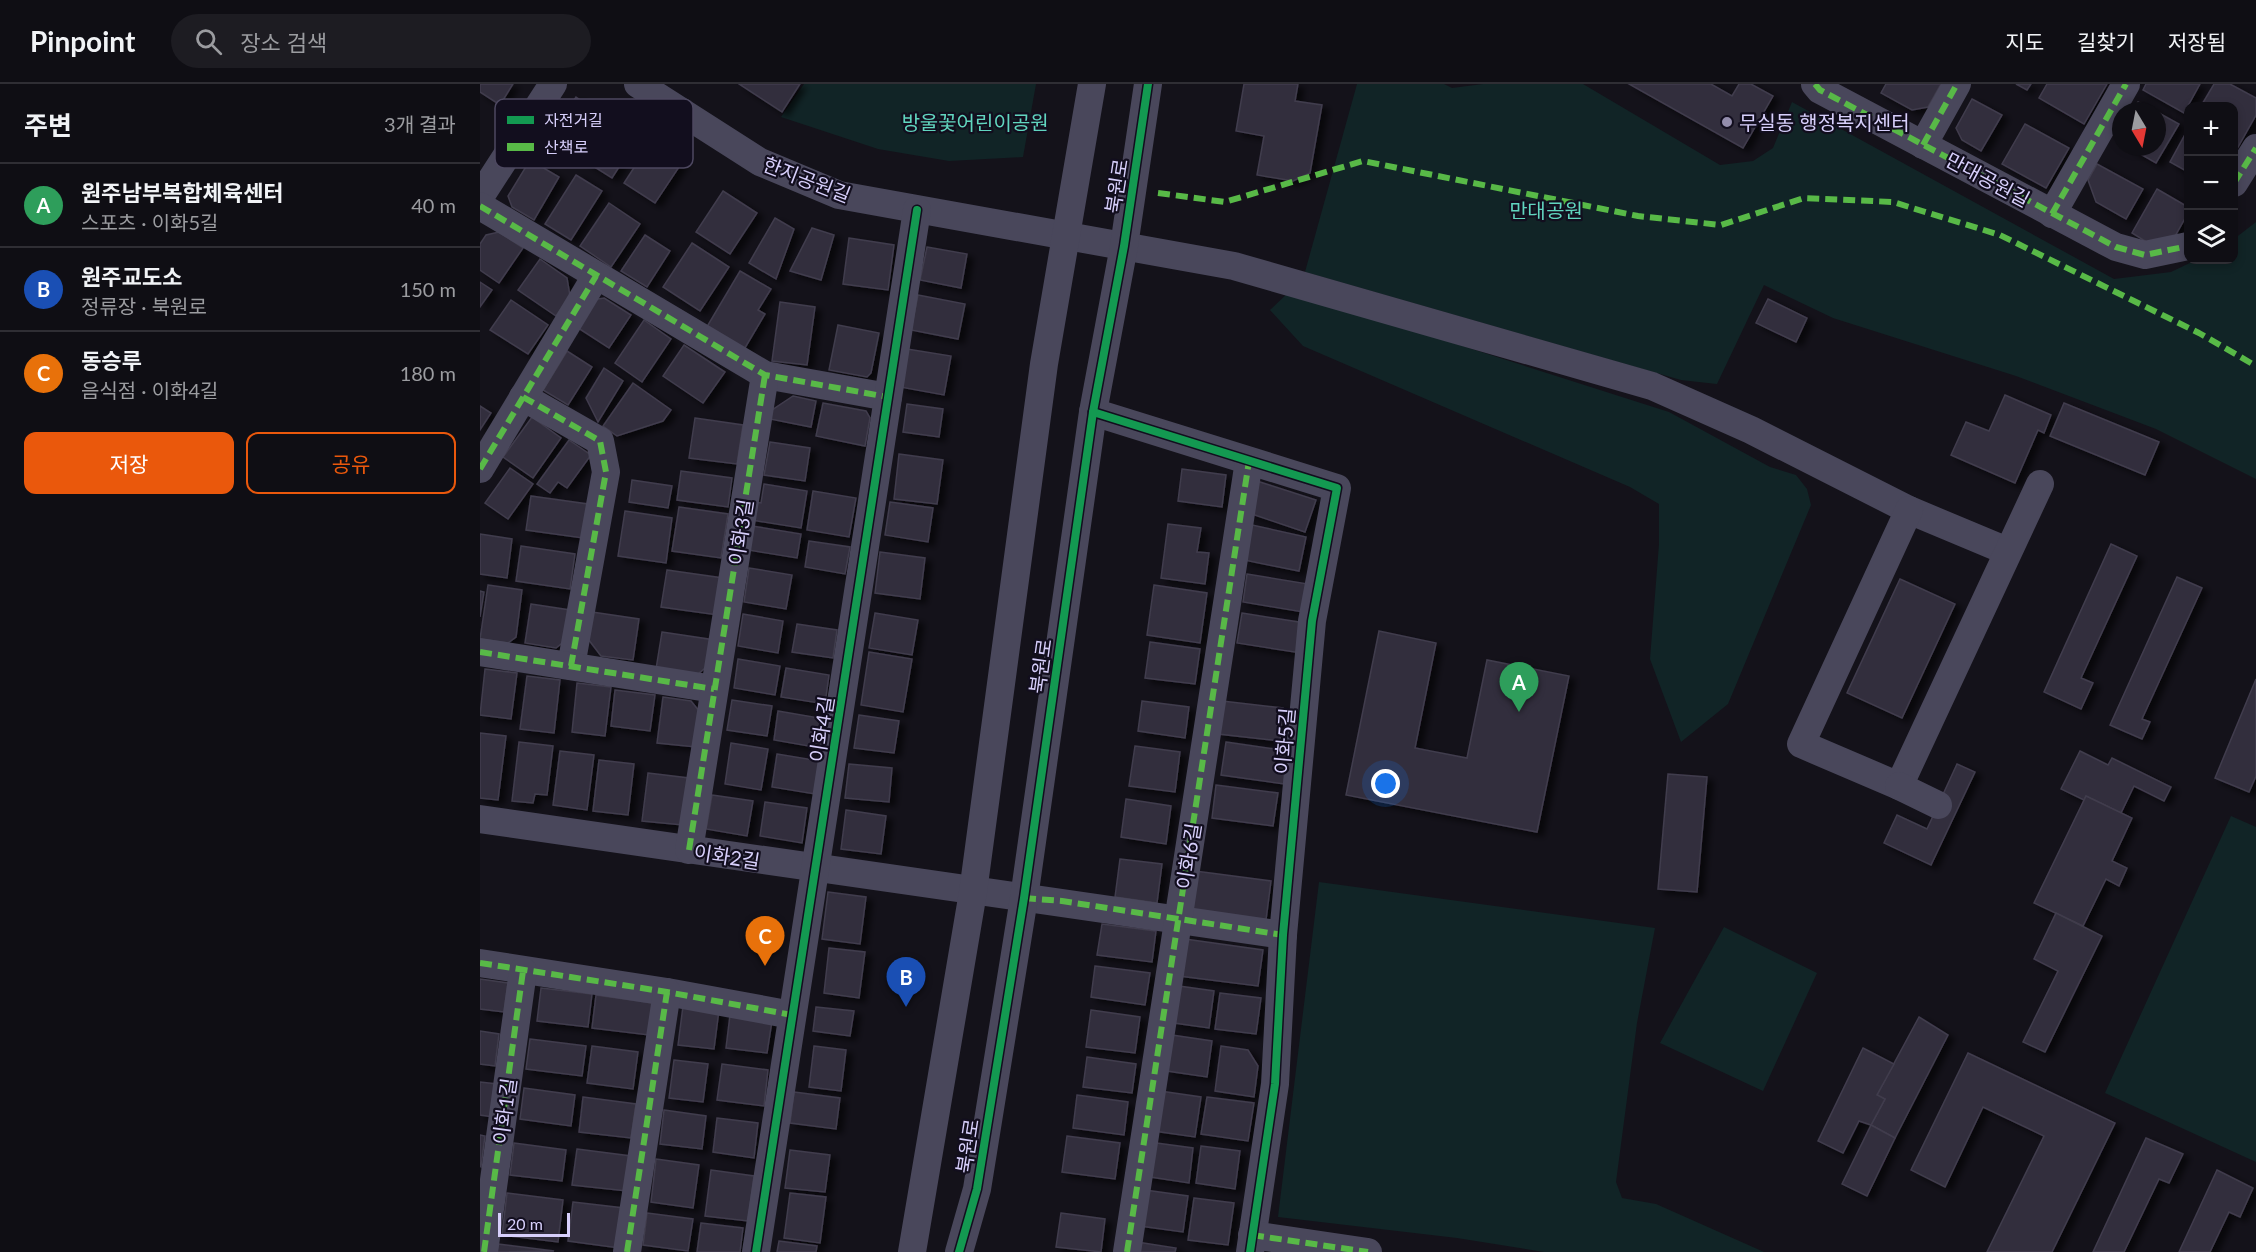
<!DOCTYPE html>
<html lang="ko">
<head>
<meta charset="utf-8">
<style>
	:root { --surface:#0f0e14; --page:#1d1c22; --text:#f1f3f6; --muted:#9b9ca0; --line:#2f2e34; --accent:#ea580c }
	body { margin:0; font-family:Lato,"Noto Sans KR",sans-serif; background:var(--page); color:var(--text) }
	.controls { position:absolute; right:18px; top:18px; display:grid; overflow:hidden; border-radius:12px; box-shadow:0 3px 9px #0003 }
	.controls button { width:54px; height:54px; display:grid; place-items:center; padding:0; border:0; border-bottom:2px solid var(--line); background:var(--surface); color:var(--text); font:30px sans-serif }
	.compass { position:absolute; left:1632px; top:18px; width:54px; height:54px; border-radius:50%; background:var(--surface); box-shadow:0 3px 9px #0003; rotate:170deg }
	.scale { position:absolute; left:18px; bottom:15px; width:72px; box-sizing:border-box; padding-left:6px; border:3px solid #d7cffb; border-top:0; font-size:16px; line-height:21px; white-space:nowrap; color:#d7cffb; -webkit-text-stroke:4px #120e1e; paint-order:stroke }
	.you { position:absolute; left:906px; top:700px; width:21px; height:21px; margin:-15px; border:4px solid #fff; border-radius:50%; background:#1a73e8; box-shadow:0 0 0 9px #1a73e833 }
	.badge { display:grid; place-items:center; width:39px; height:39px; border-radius:50%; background:var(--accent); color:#fff; font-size:20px; font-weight:700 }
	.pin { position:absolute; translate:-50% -50px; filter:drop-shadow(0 2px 3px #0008) }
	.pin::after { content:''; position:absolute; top:32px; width:21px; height:18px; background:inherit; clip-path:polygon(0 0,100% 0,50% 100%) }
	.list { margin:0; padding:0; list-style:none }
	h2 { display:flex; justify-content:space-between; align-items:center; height:78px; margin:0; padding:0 24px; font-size:26px }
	h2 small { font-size:20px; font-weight:400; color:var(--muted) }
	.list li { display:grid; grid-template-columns:39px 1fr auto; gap:18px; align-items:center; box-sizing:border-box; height:84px; padding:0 24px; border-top:2px solid var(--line) }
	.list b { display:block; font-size:22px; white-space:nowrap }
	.list p { margin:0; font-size:20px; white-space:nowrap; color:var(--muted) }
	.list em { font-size:20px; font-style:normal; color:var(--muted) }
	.actions { display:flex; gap:12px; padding:18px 24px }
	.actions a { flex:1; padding:14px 0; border:2px solid var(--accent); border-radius:12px; text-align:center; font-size:21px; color:var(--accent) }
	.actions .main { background:var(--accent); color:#fff }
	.icon { flex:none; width:33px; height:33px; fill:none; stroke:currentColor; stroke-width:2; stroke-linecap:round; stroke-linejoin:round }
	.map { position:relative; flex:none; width:1776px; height:1168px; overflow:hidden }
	header { display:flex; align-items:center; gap:36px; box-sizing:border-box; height:84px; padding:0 30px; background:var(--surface); border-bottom:2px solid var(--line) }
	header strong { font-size:28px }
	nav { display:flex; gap:33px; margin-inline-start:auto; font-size:21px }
	.search { width:420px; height:54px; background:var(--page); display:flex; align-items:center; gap:15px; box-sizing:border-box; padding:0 21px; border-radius:33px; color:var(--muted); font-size:22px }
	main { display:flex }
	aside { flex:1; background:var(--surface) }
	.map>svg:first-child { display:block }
</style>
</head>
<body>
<header>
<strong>Pinpoint</strong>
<div class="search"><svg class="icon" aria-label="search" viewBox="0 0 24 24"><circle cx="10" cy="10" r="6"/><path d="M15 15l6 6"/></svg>장소 검색</div>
<nav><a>지도</a><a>길찾기</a><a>저장됨</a></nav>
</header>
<main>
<aside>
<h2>주변<small>3개 결과</small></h2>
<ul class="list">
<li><span class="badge" style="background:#2e9e5b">A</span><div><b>원주남부복합체육센터</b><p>스포츠 · 이화5길</p></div><em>40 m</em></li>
<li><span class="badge" style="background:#1a4fb4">B</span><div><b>원주교도소</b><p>정류장 · 북원로</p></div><em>150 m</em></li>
<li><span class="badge" style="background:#e8710a">C</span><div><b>동승루</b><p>음식점 · 이화4길</p></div><em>180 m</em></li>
</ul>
<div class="actions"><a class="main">저장</a><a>공유</a></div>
</aside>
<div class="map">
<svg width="1776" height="1168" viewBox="0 0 1776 1168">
	<defs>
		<filter id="shadow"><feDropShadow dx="6" dy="4" stdDeviation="3" flood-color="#0009"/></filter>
	</defs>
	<rect width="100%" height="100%" fill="#14121a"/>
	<!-- green -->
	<g fill="#112426">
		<polygon points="324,0 556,0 543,73 469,77 398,65 301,33"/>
		<polygon points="877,0 964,0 972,4 1003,0 1103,0 1240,81 1273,77 1293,64 1312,18 1634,195 1691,188 1716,176 1754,176 1754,155 1776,138 1776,395 1676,345 1536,292 1353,234 1284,201 1237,300 1201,296 825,188"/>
		<polygon points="810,207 1189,328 1290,383 1316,391 1327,405 1331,421 1248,620 1201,658 1170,575 1179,460 1179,420 1150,403 823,262 790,226"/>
		<polygon points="1751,732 1776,743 1776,1078 1625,1009"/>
		<polygon points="839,798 1175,844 1157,939 1136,1098 1142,1114 1176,1120 1284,1168 1064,1168 977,1154 798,1133"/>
		<polygon points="1244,843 1337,889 1283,1007 1180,959"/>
	</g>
	<!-- building -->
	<g fill="#322f3d" stroke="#413c4d" stroke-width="1.5" filter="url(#shadow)">
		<polygon points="0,0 33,0 20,21 0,8"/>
		<polygon points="259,0 320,0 302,28"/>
		<polygon points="764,0 818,0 815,17 842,21 830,89 813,97 777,91 784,52 756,47"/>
		<polygon points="1149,0 1231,0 1252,12 1259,0 1271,0 1293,12 1263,64"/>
		<polygon points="1406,0 1461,0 1448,23 1432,26 1401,9"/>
		<polygon points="1536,0 1551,0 1547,6"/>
		<polygon points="1567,0 1627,0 1604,40 1559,14"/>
		<polygon points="1666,0 1720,0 1704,29 1663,6"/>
		<polygon points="1734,0 1750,0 1776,14 1776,31 1757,65 1754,63 1754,22 1721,22"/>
		<polygon points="96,13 122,31 99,66 72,48"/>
		<polygon points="1492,15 1522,31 1501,67 1482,56 1476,44"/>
		<polygon points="1658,18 1675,27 1652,27"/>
		<polygon points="1677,28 1699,40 1676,79 1648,63 1677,63"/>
		<polygon points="130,39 157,55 132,94 105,77"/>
		<polygon points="1545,40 1589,64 1566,104 1522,80"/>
		<polygon points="1708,45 1708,88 1690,78"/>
		<polygon points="1641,47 1641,59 1636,56"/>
		<polygon points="172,56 203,77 175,119 144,99"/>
		<polygon points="50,76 79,93 54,136 32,123 28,112"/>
		<polygon points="1617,80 1663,105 1646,135 1616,118 1608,96"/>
		<polygon points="96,91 122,107 91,156 65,140"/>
		<polygon points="1677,105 1708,123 1708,129 1694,154 1668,159 1652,149"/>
		<polygon points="243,107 277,129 250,170 216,148"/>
		<polygon points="129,119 160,140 131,183 100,162"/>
		<polygon points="295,134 314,145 296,195 269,179"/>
		<polygon points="332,144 354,151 341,196 310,187"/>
		<polygon points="19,148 43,164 19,199 0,186 0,160 6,151"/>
		<polygon points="165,151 190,167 167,203 141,187"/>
		<polygon points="369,154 414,161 408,206 363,200"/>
		<polygon points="212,159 249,183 220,227 183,203"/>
		<polygon points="447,163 487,170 481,204 440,196"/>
		<polygon points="60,175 87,194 90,212 76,232 38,206"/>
		<polygon points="260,187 291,205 278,226 285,230 262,269 225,246"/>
		<polygon points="0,198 12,206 0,223"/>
		<polygon points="438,211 485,220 478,255 431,246"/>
		<polygon points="124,214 151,231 129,264 95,242 112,216"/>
		<polygon points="1288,215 1327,234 1316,258 1276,239"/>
		<polygon points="31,216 68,241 48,270 10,246"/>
		<polygon points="300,218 335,223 327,281 292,277"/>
		<polygon points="164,236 191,255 162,298 135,279"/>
		<polygon points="358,241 399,249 391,289 387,293 349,286"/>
		<polygon points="204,261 245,288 223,319 183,292"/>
		<polygon points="427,265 471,272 464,311 420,303"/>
		<polygon points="87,267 112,283 88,321 63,306"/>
		<polygon points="124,284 143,297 118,338 106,314"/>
		<polygon points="153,299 191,326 183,337 137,352 123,342"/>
		<polygon points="1525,311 1571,331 1564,349 1558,346 1535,399 1471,371 1486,338 1509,347"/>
		<polygon points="313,312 336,317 331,343 290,335 292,326"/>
		<polygon points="343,319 386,327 390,334 385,362 336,352"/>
		<polygon points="1584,319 1679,358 1665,391 1570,352"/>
		<polygon points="427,320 463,325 459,353 423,348"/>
		<polygon points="0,322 11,329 0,346"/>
		<polygon points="52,333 81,354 53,394 23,373"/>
		<polygon points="215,334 263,341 257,380 209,374"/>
		<polygon points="89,356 111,371 87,404 78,398 70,409 57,400"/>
		<polygon points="290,358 330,364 325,397 284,391"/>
		<polygon points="419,370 463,376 457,420 414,415"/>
		<polygon points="30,384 53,400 28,435 5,419"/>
		<polygon points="702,385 746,391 742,423 698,417"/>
		<polygon points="201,387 252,394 248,423 197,416"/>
		<polygon points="152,396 192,402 188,424 149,418"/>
		<polygon points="777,397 836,416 825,448 766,428"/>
		<polygon points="284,400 327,407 321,444 271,436 274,418 281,419"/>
		<polygon points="333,407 376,414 369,453 327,446"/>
		<polygon points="51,412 108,420 103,454 46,446"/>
		<polygon points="410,418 453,424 448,458 405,451"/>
		<polygon points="199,423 248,430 241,474 192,467"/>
		<polygon points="145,427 192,434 186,479 138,472"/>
		<polygon points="688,440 721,444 717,468 729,469 725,500 681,494"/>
		<polygon points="772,441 826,453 819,487 764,476"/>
		<polygon points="272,442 321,450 317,474 268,466"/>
		<polygon points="0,450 32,455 27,494 0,490"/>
		<polygon points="329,457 370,463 365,490 325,483"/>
		<polygon points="1631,460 1657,472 1601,594 1613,599 1601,625 1564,608"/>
		<polygon points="41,462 95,470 90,505 36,497"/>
		<polygon points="400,468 445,474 440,515 395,509"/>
		<polygon points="269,484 312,491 306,525 264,518"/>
		<polygon points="187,486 243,494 238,531 181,523"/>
		<polygon points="767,490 828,500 823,528 763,518"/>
		<polygon points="1697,493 1722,504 1662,635 1670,638 1662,655 1630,641"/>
		<polygon points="1420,495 1475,520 1422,634 1367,609"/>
		<polygon points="8,501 42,506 36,553 28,559 0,555"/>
		<polygon points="674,501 727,509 720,559 667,551"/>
		<polygon points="0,507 4,508 0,533"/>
		<polygon points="51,520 90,526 86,556 76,564 45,559"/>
		<polygon points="112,528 159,535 153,576 121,572 108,555"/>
		<polygon points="395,529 438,536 432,571 389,564"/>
		<polygon points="762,529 825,539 821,569 757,559"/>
		<polygon points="263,530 303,537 298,569 258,562"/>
		<polygon points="317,540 357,546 353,574 312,568"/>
		<polygon points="899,547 956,559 935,664 987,674 1007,576 1089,592 1057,748 866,711"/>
		<polygon points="182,548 235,556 232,578 217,591 176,585"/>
		<polygon points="670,558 720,565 715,600 665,594"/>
		<polygon points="389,568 432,575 423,628 381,621"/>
		<polygon points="258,575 300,582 295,611 254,604"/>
		<polygon points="306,584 349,591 345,620 301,613"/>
		<polygon points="5,585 37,589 31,635 0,631"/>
		<polygon points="47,592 80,596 74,649 40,645"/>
		<polygon points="1776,595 1776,692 1769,708 1735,694"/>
		<polygon points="97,599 131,603 125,652 92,648"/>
		<polygon points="135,606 175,611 170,647 131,642"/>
		<polygon points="183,613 211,617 220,628 216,663 177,659"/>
		<polygon points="252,616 292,622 287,652 247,646"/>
		<polygon points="662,617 709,623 705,654 658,647"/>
		<polygon points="742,617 803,624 800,657 738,650"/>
		<polygon points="298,627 345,635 340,664 294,656"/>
		<polygon points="379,631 419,637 414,669 374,664"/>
		<polygon points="0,649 26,652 18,716 0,714"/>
		<polygon points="39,658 73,662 67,711 55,710 53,719 32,717"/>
		<polygon points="746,658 808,667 804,700 741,691"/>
		<polygon points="251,659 288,665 281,706 245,700"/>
		<polygon points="655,662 700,668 695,708 649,702"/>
		<polygon points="80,667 114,671 107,726 73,721"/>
		<polygon points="1600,667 1628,681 1632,674 1691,703 1684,717 1654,702 1641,729 1606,712 1604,716 1581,705"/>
		<polygon points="297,670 340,677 335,710 292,703"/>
		<polygon points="119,676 154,680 148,731 113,727"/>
		<polygon points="369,680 412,684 409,718 365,714"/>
		<polygon points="1477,680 1495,688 1451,781 1404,759 1417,731 1447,745"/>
		<polygon points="168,689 209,694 203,741 162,737"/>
		<polygon points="1188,690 1227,693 1217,808 1178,805"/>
		<polygon points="736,701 798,709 793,742 732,734"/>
		<polygon points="232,711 273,717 267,752 226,745"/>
		<polygon points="1606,712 1652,734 1632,777 1647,784 1639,802 1626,795 1603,842 1554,819"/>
		<polygon points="646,715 691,722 686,760 641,753"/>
		<polygon points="285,718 327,724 322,759 280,752"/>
		<polygon points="366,726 406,732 401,770 361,765"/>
		<polygon points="640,775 682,780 677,819 635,813"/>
		<polygon points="715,787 791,797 786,836 709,826"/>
		<polygon points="348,808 386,813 380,860 342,855"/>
		<polygon points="1576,829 1622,852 1565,968 1543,958 1578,887 1554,875"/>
		<polygon points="622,840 676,847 672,878 617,871"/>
		<polygon points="705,855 783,866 778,902 699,892"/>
		<polygon points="349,864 385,868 379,914 344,909"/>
		<polygon points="615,882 670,889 665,921 611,913"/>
		<polygon points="0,895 28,899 24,928 0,925"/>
		<polygon points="699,902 734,907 729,944 694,939"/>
		<polygon points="61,904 112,910 108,943 57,937"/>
		<polygon points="740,909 781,914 776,950 735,945"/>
		<polygon points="116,911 173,919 169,951 112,944"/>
		<polygon points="203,922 239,926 234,965 198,961"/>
		<polygon points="336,923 374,927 370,952 333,947"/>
		<polygon points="611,926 660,933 655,969 606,963"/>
		<polygon points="250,931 292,937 287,969 246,964"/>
		<polygon points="1439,933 1468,951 1415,1054 1391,1041 1405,1015 1397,1011"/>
		<polygon points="0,947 19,950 15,982 0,980"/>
		<polygon points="692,951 732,957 727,993 687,987"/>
		<polygon points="50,955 106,962 102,992 46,985"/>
		<polygon points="112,962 158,968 153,1005 107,999"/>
		<polygon points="334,962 366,966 361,1007 329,1003"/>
		<polygon points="741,962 768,966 778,982 774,1013 735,1007"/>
		<polygon points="1383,964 1414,980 1397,1011 1405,1015 1391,1041 1379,1037 1363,1069 1338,1057"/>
		<polygon points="1488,969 1635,1039 1572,1168 1507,1168 1564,1052 1503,1023 1465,1103 1431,1086"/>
		<polygon points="607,973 656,980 652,1009 603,1003"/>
		<polygon points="194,976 228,980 223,1018 189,1014"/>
		<polygon points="242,980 288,986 284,1022 237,1016"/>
		<polygon points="0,998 17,1000 13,1033 0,1031"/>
		<polygon points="44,1004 95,1011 91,1042 40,1035"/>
		<polygon points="680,1007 721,1013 715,1053 674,1047"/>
		<polygon points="314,1008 360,1014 356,1045 310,1039"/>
		<polygon points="597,1011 648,1018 644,1051 593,1044"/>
		<polygon points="103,1013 156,1020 151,1054 99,1048"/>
		<polygon points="727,1013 774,1019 768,1057 721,1050"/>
		<polygon points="184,1026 226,1032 222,1065 180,1060"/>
		<polygon points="237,1034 278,1039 274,1074 233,1068"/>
		<polygon points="1391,1041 1415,1054 1387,1112 1362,1100"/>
		<polygon points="0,1051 5,1052 1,1083 0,1082"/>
		<polygon points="587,1052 640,1059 635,1095 582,1088"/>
		<polygon points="1666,1054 1703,1070 1689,1099 1679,1095 1644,1168 1613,1168"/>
		<polygon points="669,1058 713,1064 709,1099 664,1092"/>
		<polygon points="34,1059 86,1066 82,1097 30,1091"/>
		<polygon points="721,1062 760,1067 755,1105 716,1099"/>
		<polygon points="97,1065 151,1072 147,1107 92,1101"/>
		<polygon points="310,1066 350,1071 345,1108 305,1104"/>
		<polygon points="176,1075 219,1081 213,1124 171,1118"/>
		<polygon points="231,1086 274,1092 268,1137 225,1132"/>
		<polygon points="1737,1086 1773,1104 1760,1133 1749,1128 1730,1168 1699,1168"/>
		<polygon points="665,1106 708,1112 703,1148 660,1142"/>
		<polygon points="27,1109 83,1116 78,1158 22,1151"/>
		<polygon points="310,1109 346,1113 340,1159 304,1154"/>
		<polygon points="714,1114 754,1119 748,1161 708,1156"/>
		<polygon points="93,1118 144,1124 139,1164 88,1157"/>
		<polygon points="167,1129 213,1135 208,1167 163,1161"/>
		<polygon points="581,1129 625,1135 621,1168 576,1163"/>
		<polygon points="221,1139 263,1144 260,1168 217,1168"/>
		<polygon points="299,1157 337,1162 336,1168 297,1168"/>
		<polygon points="657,1158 696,1164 695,1168 656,1168"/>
		<polygon points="18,1160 74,1167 17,1168"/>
	</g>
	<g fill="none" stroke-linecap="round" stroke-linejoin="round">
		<!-- minor -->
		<g stroke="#49475b" stroke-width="28">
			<polyline points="158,0 280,78 359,111 754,182 1172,302 1271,346 1429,426 1527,467"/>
			<polyline points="1335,0 1340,6 1636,163 1665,171 1708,162"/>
			<polyline points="1443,61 1477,0"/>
			<polyline points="1754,99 1776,64"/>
			<polyline points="0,113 73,0"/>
			<polyline points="0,122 285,291 408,313"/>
			<polyline points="1572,130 1646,0"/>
			<polyline points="43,313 120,357 126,388 91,582"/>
			<polyline points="613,328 857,404 832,537 803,851 795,1000 770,1168"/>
			<polyline points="0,385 116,192"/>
			<polyline points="1429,426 1321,660 1419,702 1560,400"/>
			<polyline points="0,568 234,605"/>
			<polyline points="1419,702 1458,721"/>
			<path d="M0 735C267 775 535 811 803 851"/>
			<polyline points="209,766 285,291"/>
			<polyline points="0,879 187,908 312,931"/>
			<polyline points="772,1151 888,1168"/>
			<polyline points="4,1168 43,887"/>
			<polyline points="147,1168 187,908"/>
			<polyline points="276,1168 437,126"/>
			<polyline points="432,1168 493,808 564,280 612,0"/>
			<polyline points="479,1168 497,1105 544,814 613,328 644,162 668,0"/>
			<polyline points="647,1168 769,377"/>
		</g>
		<!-- quiet -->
		<g stroke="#58b947" stroke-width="6" stroke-dasharray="12 6" stroke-linecap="butt">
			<polyline points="1335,0 1340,6 1636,163 1665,171 1708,162"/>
			<polyline points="1443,61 1477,0"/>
			<polyline points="1754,99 1776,64"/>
			<polyline points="678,109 745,118 883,77 1158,132 1241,141 1324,114 1413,118 1520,151 1719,249 1776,282"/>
			<polyline points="0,122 285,291 408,313"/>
			<polyline points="1572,130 1646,0"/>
			<polyline points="43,313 120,357 126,388 91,582"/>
			<polyline points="0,385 116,192"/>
			<polyline points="0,568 234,605"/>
			<polyline points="209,766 285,291"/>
			<polyline points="544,814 582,817 803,851"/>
			<polyline points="0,879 187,908 312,931"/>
			<polyline points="772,1151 888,1168"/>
			<polyline points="4,1168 43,887"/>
			<polyline points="147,1168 187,908"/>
			<polyline points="647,1168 769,377"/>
		</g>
		<!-- cycleway casing -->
		<g stroke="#120e1e" stroke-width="11">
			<g id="cycleway">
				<polyline points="613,328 857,404 832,537 803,851 795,1000 770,1168"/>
				<polyline points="276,1168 437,126"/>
				<polyline points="479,1168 497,1105 544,814 613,328 644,162 668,0"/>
			</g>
		</g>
		<!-- cycleway -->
		<use href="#cycleway" stroke="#139951" stroke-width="8"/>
	</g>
	<!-- markers -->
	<circle fill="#938dac" stroke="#120e1e" stroke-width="2" cx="1247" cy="38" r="6"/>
	<g text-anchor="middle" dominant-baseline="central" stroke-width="4.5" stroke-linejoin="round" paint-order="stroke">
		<!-- park labels -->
		<g font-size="20" fill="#61d5bf" stroke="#120e1e">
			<text x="495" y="38">방울꽃어린이공원</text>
			<text x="1066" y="126">만대공원</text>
		</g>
		<!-- poi labels -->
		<g font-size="20" fill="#d7cffb" stroke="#120e1e" text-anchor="start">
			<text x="1259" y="38">무실동 행정복지센터</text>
		</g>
		<!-- street labels -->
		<g font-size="20" fill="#d7cffb" stroke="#120e1e">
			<text transform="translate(327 95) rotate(21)">한지공원길</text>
			<text transform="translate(1508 95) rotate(28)">만대공원길</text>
			<text transform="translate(636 102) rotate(-81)">북원로</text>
			<text transform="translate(260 448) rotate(-81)">이화3길</text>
			<text transform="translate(560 582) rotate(-82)">북원로</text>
			<text transform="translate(341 645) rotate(-81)">이화4길</text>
			<text transform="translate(804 657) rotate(-85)">이화5길</text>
			<text transform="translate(247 772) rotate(9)">이화2길</text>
			<text transform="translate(708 772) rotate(-81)">이화6길</text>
			<text transform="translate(24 1027) rotate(-82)">이화1길</text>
			<text transform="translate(487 1062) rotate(-81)">북원로</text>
		</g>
	</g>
	<!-- legend -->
	<rect x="15" y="15" width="198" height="69" rx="9" fill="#120e1e" stroke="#4d4860" stroke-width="1.5"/>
	<rect x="27" y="32" width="27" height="8" fill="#139951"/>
	<rect x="27" y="59" width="27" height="8" fill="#58b947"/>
	<g font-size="16" fill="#d7cffb">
		<text x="64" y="42">자전거길</text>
		<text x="64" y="69">산책로</text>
	</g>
</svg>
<div class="controls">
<button>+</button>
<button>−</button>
<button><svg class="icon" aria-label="layers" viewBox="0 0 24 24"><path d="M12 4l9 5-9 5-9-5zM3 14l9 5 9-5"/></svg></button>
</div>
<svg class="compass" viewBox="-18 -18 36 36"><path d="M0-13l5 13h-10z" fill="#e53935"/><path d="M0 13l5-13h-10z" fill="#9b9ca0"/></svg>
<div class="scale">20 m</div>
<div class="you"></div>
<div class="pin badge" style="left:1039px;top:628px;background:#2e9e5b">A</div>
<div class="pin badge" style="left:426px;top:923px;background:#1a4fb4">B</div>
<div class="pin badge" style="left:285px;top:882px;background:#e8710a">C</div>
</div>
</main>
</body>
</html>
